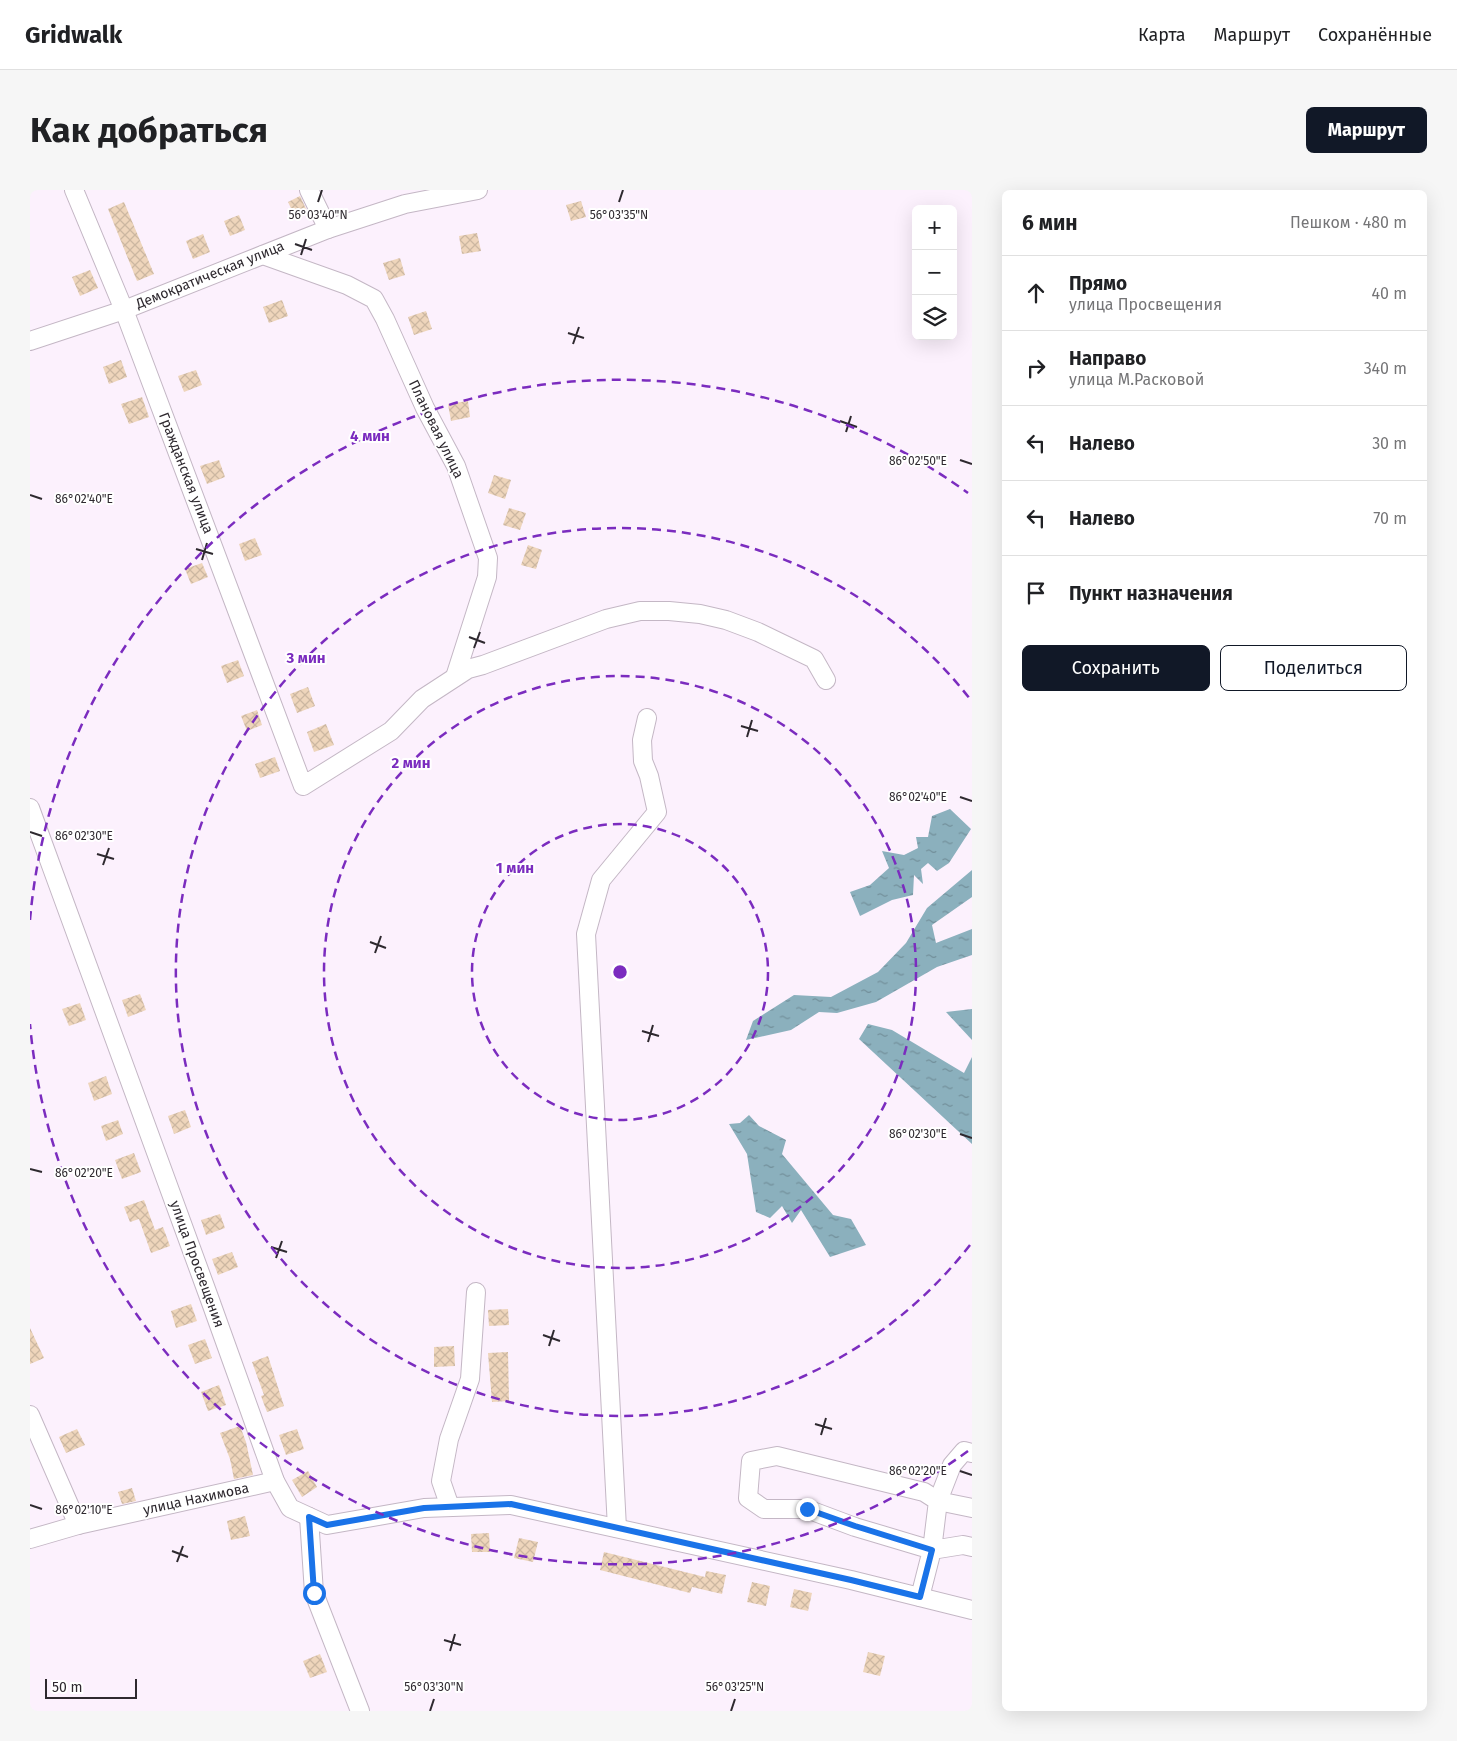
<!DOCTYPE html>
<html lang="ru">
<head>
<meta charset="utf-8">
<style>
	:root { --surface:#fff; --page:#f6f6f6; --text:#202124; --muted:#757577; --line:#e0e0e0; --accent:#111827 }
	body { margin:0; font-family:"Fira Sans",sans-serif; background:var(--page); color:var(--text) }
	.controls { position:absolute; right:15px; top:15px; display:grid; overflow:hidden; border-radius:8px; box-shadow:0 5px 20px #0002 }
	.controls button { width:45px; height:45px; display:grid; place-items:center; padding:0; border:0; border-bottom:1px solid var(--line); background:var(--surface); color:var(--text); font:25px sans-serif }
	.scale { position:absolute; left:15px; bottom:12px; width:92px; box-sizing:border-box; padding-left:5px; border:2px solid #2e292f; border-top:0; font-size:14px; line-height:18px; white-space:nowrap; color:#2e292f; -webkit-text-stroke:4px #fff; paint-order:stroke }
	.stop { position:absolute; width:15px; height:15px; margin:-11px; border:4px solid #1a73e8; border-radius:50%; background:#fff }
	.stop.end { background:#1a73e8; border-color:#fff; box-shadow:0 1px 5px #0008 }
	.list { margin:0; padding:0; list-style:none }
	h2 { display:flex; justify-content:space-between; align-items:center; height:65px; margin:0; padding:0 20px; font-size:21px }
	h2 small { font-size:16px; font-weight:400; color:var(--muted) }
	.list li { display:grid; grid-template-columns:32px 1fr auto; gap:15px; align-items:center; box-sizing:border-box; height:75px; padding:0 20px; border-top:1px solid var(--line) }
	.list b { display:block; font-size:19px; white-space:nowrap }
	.list p { margin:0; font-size:16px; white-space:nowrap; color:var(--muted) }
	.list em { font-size:16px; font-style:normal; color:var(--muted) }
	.actions { display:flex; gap:10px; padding:15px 20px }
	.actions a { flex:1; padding:11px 0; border:1px solid var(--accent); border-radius:8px; text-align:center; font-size:18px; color:var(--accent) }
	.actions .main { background:var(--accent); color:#fff }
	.icon { flex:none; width:28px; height:28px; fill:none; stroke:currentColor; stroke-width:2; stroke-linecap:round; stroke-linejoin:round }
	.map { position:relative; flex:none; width:942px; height:1521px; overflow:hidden; border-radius:8px }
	header { display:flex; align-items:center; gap:30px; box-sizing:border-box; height:70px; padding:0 25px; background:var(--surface); border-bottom:1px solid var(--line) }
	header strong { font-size:24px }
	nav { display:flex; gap:28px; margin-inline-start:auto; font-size:18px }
	.intro { display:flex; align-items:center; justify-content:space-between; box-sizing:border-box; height:120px; padding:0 30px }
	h1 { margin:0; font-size:35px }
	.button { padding:12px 22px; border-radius:8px; background:var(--accent); color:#fff; font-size:18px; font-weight:700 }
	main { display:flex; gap:30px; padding:0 30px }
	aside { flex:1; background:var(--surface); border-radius:8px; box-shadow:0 5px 20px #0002 }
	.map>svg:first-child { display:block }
</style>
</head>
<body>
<header>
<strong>Gridwalk</strong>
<nav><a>Карта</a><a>Маршрут</a><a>Сохранённые</a></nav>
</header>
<div class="intro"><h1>Как добраться</h1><a class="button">Маршрут</a></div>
<main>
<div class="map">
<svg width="942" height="1521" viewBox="0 0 942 1521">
	<defs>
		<pattern id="water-ripples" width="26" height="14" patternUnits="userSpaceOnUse" patternTransform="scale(1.25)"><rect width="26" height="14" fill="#8bb0bd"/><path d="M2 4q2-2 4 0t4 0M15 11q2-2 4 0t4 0" fill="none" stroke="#728f9a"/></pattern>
		<pattern id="building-cross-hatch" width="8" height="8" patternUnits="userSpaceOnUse" patternTransform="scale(1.25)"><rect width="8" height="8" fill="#eed5bb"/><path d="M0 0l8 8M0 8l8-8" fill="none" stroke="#ccb7a1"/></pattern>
	</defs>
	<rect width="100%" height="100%" fill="#fcf1fd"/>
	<!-- water -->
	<g fill="url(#water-ripples)">
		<polygon points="920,619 941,639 919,673 907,681 898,673 891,679 893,694 884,685 883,705 862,710 830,726 820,702 840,695 859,678 852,661 874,665 888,658 886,647 898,647 902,626"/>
		<polygon points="942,680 942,707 902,735 906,753 942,739 942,765 907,777 846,812 807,823 789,822 761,840 716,850 723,831 764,805 801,807 848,782 876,753 897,718"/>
		<polygon points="942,819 942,850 916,822"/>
		<polygon points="838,834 862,840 934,883 942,867 942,954 829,849"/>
		<polygon points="719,925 729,936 756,950 752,964 803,1025 821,1029 836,1055 800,1067 771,1020 762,1033 752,1016 740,1028 726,1022 717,964 699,934 710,933"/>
	</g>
	<!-- building -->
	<g fill="url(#building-cross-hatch)">
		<polygon points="270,6 278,23 266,29 258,12"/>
		<polygon points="551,11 556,27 541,31 536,15"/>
		<polygon points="94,12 124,84 107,91 78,19"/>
		<polygon points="209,25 215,40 200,46 194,31"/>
		<polygon points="447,43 451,61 432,64 429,46"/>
		<polygon points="173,44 180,62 163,69 156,51"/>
		<polygon points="370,68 375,85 359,90 353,73"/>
		<polygon points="60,80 68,98 50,106 42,87"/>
		<polygon points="252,110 258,126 239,133 233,117"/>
		<polygon points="396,121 402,139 384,145 378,127"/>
		<polygon points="91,170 97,187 79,194 73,177"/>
		<polygon points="166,180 172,195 154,202 148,186"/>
		<polygon points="112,207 119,227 99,234 91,214"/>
		<polygon points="438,211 440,227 421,231 418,214"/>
		<polygon points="189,270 195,287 177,294 170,276"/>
		<polygon points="464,285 481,290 475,309 458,303"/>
		<polygon points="479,318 496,323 490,340 473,335"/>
		<polygon points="225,348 232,365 215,371 209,354"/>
		<polygon points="498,355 512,360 506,379 491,375"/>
		<polygon points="172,373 178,387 161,394 155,379"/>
		<polygon points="208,470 214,486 197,493 191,476"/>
		<polygon points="278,497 285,516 267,523 260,504"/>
		<polygon points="227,520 232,535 217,541 211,526"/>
		<polygon points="296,534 304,555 284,562 277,542"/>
		<polygon points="245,567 250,581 230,588 225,574"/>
		<polygon points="110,804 116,820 98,827 92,810"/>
		<polygon points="50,813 56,830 39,836 32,819"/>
		<polygon points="76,886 82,904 64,911 58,893"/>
		<polygon points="155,920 161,937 144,944 138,926"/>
		<polygon points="88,930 93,944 76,951 71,936"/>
		<polygon points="104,963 111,982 92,989 85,970"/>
		<polygon points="114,1010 125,1040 133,1037 140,1056 121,1063 109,1029 100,1032 94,1017"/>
		<polygon points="190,1024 195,1038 176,1045 171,1030"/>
		<polygon points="202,1062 208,1077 188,1085 182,1069"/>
		<polygon points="161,1114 167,1131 146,1138 141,1121"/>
		<polygon points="478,1119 479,1135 459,1136 458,1120"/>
		<polygon points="0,1138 14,1168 0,1174"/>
		<polygon points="175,1149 182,1168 165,1174 158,1155"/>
		<polygon points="424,1156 425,1176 404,1177 404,1157"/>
		<polygon points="478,1162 479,1211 462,1212 458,1163"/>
		<polygon points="238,1166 254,1216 237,1222 231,1206 234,1205 222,1172"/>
		<polygon points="189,1195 196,1215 178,1221 171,1202"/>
		<polygon points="210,1236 216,1252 223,1285 204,1289 200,1269 190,1243"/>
		<polygon points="47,1239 55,1255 36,1263 29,1247"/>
		<polygon points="267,1239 274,1259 256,1265 249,1245"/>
		<polygon points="278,1281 287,1297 272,1307 262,1290"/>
		<polygon points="102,1298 106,1311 92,1314 88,1302"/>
		<polygon points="215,1326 220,1346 201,1350 197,1331"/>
		<polygon points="459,1343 460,1362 442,1362 441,1344"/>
		<polygon points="489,1348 508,1352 503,1372 484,1368"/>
		<polygon points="574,1362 675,1387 676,1381 696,1385 692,1404 662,1397 660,1403 570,1380"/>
		<polygon points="722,1392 740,1396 736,1416 717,1412"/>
		<polygon points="764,1399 782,1403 778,1421 760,1417"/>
		<polygon points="838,1462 855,1466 850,1486 833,1482"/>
		<polygon points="290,1464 297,1482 280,1488 273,1471"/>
	</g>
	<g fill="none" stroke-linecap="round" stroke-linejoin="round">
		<!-- minor casing -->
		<g stroke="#c4b7c5" stroke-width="20">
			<g id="minor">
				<polyline points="44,0 94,120 273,596 361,541 392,509 438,479 453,475 576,429 610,421 639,421 670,424 696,430 728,442 784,469 796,490"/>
				<polyline points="279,0 298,39"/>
				<polyline points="233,65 317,95 344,109 355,129 395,218 426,276 458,368 457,387 425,487"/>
				<polyline points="0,151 94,120 298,39 375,14 448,0"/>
				<polyline points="0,618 180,1110 245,1291 260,1318 297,1335 394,1318 481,1315 821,1390 942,1420"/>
				<polyline points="0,1225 48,1335"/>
				<polyline points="942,1263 934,1261 922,1275 908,1311 942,1318"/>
				<polyline points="420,1317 411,1291 419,1249 440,1189 446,1102"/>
				<polyline points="279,1327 284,1403 330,1521"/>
				<polyline points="587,1338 556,744 571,690 627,622 619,586 613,571 612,550 617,528"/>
				<polyline points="0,1349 48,1335 245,1291"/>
				<polyline points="890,1407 902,1360 908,1311 894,1302 747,1266 721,1271 718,1308 734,1319 777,1319 825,1337 902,1360 933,1355 942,1357"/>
			</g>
		</g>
		<!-- minor -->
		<use href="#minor" stroke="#fff" stroke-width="18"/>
	</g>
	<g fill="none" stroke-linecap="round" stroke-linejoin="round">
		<!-- route -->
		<polyline stroke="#1a73e8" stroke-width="6" points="284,1403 279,1327 297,1335 394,1318 481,1314 821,1390 890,1407 902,1360 825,1336 777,1319"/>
	</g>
	<!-- ticks -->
	<path fill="none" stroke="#2e292f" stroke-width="2" d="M288 12 292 0M589 12 593 0M265 54 282 60M271 65 276 49M538 143 554 148M543 154 549 137M810 231 827 237M816 242 821 226M930 270 942 274M0 305 12 309M166 359 183 364M172 370 177 353M439 447 455 453M444 458 450 442M711 536 728 541M717 547 722 530M930 607 942 611M0 642 12 646M67 664 84 669M73 675 79 658M340 752 356 758M345 763 351 746M612 841 629 846M618 852 623 835M930 944 942 948M0 979 12 982M241 1057 257 1062M246 1068 252 1051M513 1145 530 1151M519 1156 524 1140M785 1234 802 1239M791 1245 796 1228M930 1281 942 1285M0 1315 12 1319M142 1361 158 1367M147 1372 153 1356M414 1450 431 1455M420 1461 425 1444M400 1521 404 1509M701 1521 705 1509"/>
	<!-- distance rings -->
	<g fill="none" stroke="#7b2cbf" stroke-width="2.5" stroke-dasharray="9 6">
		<circle cx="590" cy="782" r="148"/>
		<circle cx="590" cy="782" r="296"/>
		<path d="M940 1055A444 444 0 1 1 940 509"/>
		<path d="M938 1261A592 592 0 0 1 0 834M0 730A592 592 0 0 1 938 303"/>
	</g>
	<g text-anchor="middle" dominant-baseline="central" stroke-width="4" stroke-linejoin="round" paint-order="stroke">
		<!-- street labels -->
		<g font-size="14" fill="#2e292f" stroke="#fff">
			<text transform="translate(180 85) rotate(-22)">Демократическая улица</text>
			<text transform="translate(406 239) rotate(64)">Плановая улица</text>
			<text transform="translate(156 283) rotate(69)">Гражданская улица</text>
			<text transform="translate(167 1074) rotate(70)">улица Просвещения</text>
			<text transform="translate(166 1309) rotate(-12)">улица Нахимова</text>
		</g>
	</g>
	<g font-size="12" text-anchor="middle" fill="#2e292f" stroke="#fff" stroke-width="4" stroke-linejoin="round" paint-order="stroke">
		<text x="288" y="29">56°03'40"N</text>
		<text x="589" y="29">56°03'35"N</text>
		<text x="888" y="275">86°02'50"E</text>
		<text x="54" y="313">86°02'40"E</text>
		<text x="888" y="611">86°02'40"E</text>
		<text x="54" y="650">86°02'30"E</text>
		<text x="888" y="948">86°02'30"E</text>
		<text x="54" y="987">86°02'20"E</text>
		<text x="888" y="1285">86°02'20"E</text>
		<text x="54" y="1324">86°02'10"E</text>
		<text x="404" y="1501">56°03'30"N</text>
		<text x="705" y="1501">56°03'25"N</text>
	</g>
	<circle cx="590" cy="782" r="8" fill="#7b2cbf" stroke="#fff" stroke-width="2.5"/>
	<g font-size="15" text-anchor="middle" font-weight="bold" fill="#7b2cbf" stroke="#fff" stroke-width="4" stroke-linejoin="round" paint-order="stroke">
		<text x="340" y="251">4 мин</text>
		<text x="276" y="473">3 мин</text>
		<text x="381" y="578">2 мин</text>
		<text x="485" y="683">1 мин</text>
	</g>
</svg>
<div class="controls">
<button>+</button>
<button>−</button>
<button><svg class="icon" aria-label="layers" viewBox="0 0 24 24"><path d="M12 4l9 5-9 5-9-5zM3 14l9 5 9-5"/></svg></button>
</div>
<div class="scale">50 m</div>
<div class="stop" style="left:284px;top:1403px"></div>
<div class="stop end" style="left:777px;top:1319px"></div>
</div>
<aside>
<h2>6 мин<small>Пешком · 480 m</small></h2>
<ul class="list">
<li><svg class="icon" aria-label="ahead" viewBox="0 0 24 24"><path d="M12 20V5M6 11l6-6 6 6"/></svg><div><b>Прямо</b><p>улица Просвещения</p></div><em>40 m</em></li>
<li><svg class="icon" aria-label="right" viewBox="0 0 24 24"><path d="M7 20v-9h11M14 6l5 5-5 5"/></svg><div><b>Направо</b><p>улица М.Расковой</p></div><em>340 m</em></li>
<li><svg class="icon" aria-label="left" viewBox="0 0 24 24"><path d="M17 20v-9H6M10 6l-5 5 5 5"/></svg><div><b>Налево</b></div><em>30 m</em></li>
<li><svg class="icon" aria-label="left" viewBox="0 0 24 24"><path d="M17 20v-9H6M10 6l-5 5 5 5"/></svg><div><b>Налево</b></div><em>70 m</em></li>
<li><svg class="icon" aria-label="arrive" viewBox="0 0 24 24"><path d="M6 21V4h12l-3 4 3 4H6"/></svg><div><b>Пункт назначения</b></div></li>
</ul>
<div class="actions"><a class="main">Сохранить</a><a>Поделиться</a></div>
</aside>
</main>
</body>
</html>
